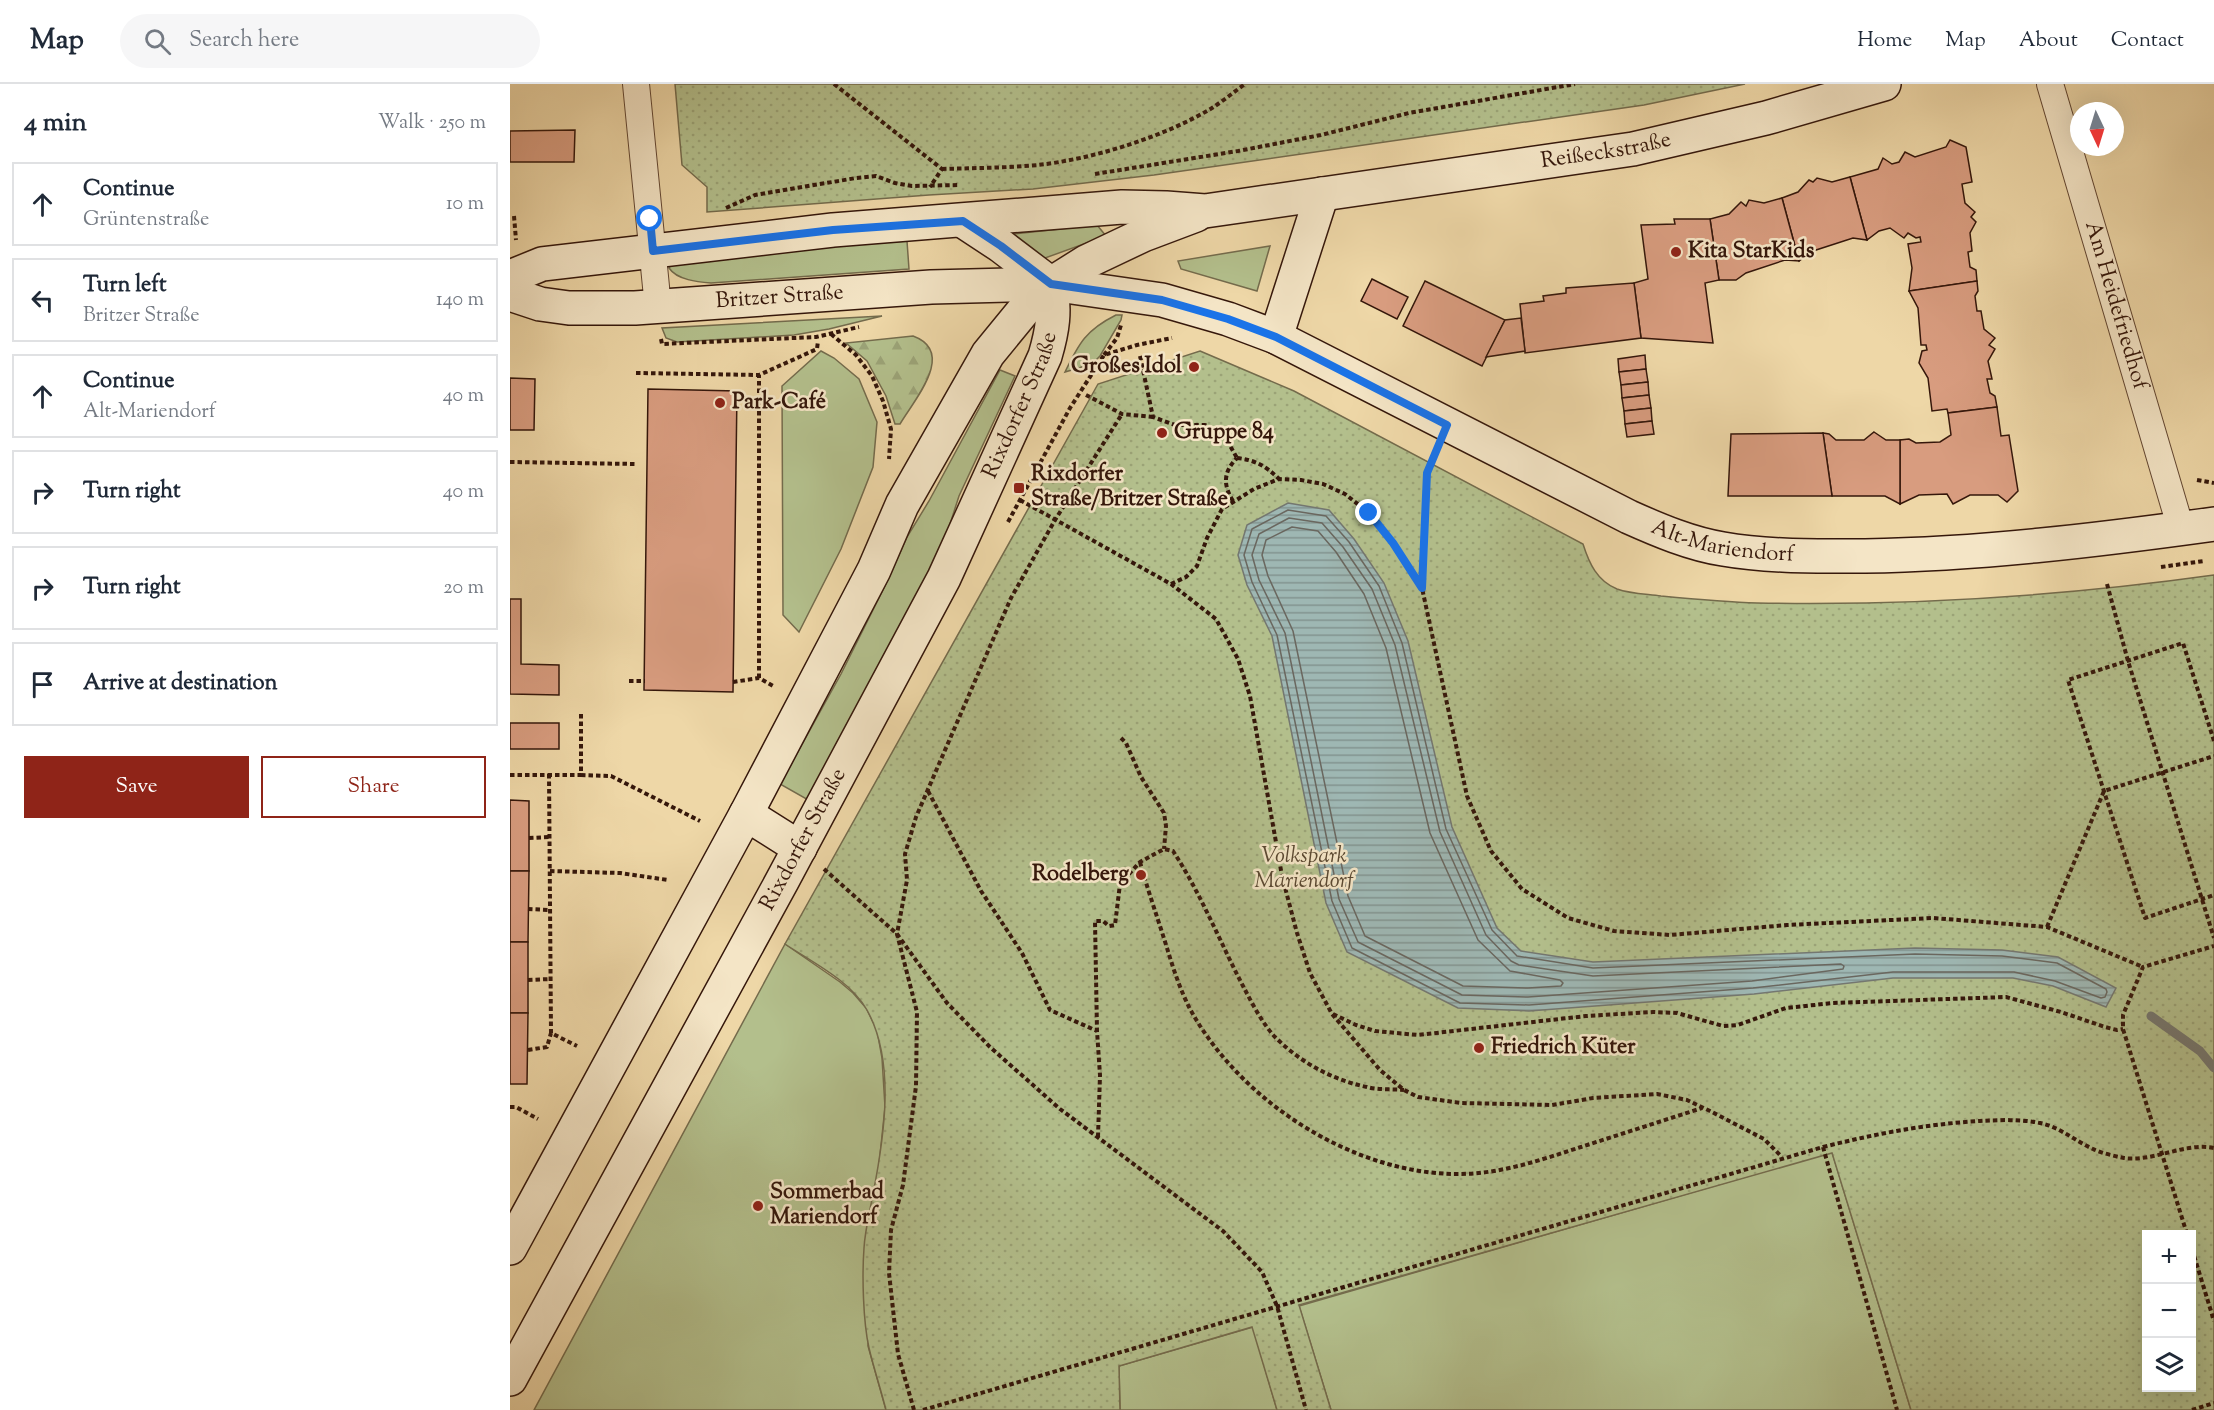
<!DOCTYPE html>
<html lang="en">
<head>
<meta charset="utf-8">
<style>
	:root { --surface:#fff; --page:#f6f6f7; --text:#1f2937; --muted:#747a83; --line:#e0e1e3; --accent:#8f2418 }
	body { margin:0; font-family:"Sorts Mill Goudy",serif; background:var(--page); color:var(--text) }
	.controls { position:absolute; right:18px; bottom:18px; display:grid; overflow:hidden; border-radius:0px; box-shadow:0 6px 24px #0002 }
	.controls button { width:54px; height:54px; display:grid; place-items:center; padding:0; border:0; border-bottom:2px solid var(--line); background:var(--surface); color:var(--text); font:30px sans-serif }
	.compass { position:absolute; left:1560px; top:18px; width:54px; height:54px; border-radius:50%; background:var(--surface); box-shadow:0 6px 24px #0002; rotate:176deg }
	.stop { position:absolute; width:18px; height:18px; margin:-14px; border:4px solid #1a73e8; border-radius:50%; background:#fff }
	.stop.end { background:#1a73e8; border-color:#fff; box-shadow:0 2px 6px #0008 }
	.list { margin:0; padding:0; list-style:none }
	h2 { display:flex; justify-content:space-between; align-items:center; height:78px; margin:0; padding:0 24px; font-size:26px }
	h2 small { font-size:20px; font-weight:400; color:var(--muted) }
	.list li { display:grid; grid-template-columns:39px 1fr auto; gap:18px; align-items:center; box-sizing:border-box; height:84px; margin:0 12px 12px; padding:0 12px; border:2px solid var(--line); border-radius:0px }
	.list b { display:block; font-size:22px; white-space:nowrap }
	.list p { margin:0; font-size:20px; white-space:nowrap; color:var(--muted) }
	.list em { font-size:20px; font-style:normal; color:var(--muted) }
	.actions { display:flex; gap:12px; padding:18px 24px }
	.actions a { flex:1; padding:14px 0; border:2px solid var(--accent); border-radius:0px; text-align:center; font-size:21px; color:var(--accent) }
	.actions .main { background:var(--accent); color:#fff }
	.icon { flex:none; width:33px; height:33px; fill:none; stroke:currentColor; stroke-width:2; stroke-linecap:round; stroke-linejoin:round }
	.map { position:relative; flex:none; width:1704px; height:1326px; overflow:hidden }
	header { display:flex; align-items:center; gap:36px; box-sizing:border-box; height:84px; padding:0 30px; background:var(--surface); border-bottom:2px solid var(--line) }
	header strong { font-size:28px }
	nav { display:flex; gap:33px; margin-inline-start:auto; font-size:21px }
	.search { width:420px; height:54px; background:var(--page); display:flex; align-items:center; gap:15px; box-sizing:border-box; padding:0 21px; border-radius:33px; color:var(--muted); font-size:22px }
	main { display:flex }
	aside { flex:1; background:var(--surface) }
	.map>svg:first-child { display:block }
</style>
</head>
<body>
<header>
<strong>Map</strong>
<div class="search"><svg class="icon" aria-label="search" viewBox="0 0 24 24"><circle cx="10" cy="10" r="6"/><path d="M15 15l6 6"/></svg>Search here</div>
<nav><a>Home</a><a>Map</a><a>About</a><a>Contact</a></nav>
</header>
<main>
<aside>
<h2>4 min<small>Walk · 250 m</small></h2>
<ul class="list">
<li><svg class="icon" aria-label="ahead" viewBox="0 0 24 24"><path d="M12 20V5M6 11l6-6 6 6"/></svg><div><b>Continue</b><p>Grüntenstraße</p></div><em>10 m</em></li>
<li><svg class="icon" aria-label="left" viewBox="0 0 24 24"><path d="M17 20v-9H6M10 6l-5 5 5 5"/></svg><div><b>Turn left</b><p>Britzer Straße</p></div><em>140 m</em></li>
<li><svg class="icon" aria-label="ahead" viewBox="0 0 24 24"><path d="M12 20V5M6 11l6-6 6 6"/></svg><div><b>Continue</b><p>Alt-Mariendorf</p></div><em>40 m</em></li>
<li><svg class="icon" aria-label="right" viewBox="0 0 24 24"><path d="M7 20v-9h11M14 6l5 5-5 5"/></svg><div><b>Turn right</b></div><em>40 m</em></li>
<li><svg class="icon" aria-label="right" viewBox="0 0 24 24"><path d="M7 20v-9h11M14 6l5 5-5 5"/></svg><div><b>Turn right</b></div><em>20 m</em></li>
<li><svg class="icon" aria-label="arrive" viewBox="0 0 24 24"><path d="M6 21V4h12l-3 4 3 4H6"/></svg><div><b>Arrive at destination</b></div></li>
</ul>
<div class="actions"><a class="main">Save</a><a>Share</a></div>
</aside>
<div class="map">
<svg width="1704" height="1326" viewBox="0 0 1704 1326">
	<defs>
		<pattern id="forest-firs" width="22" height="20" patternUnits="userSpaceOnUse" patternTransform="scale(1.5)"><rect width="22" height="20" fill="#b3bf8c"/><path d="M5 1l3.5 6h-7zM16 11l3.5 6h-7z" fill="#9ba377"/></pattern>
		<pattern id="park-dots" width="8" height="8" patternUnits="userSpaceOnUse" patternTransform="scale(1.5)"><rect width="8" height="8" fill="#b3bf8c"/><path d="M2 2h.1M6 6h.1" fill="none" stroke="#9ba377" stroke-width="1.8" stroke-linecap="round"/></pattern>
		<pattern id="water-rules" width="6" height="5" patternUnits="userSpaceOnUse" patternTransform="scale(1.5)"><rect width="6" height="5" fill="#9eb7b3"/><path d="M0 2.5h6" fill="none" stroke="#829490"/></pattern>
	</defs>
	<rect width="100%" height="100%" fill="#eed7a7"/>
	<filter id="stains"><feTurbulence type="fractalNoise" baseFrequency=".00333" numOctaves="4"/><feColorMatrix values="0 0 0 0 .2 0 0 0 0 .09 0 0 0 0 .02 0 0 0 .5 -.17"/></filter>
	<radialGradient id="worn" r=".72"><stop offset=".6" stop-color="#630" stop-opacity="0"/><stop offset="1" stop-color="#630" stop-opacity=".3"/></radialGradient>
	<!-- grass -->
	<g fill="#b3bf8c" stroke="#746b4c" stroke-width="1.5">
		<polygon points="587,141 596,152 524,178 501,155 503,150"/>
		<path d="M397 157 399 185 201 199C188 198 167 196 159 184L162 180 319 162Z"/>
		<polygon points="760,162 747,207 671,185 668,177"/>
		<path d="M606 231H612L611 236 590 272 582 280 555 288C569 259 576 246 606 231Z"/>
		<polygon points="372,232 319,245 284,251 167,258 156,254 152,244"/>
		<polygon points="311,267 324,274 349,295 367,338 363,383 331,465 289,548 273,531 272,302"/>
		<polygon points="490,286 505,292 449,412 422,496 300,717 270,700 331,590 376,500 397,453 419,417"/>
		<polygon points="275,860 330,898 343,909 356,924 367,946 372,974 375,1023 369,1081 358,1262 376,1326 24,1326"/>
		<polygon points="1322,1068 1401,1326 821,1326 789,1222"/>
		<polygon points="743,1243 767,1326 610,1326 609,1282"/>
	</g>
	<!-- forest -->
	<path fill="url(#forest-firs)" stroke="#746b4c" stroke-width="1.5" d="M403 252C447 268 404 316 390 340H385L376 312 357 277 336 259Z"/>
	<!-- park -->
	<g fill="url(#park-dots)" stroke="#746b4c" stroke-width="1.5" fill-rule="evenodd">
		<polygon points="165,0 1235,0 1134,21 644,91 523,105 419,111 197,128 197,103 172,81"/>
		<path d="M690 267 784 307 1073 460C1079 479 1087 497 1107 505 1121 510 1137 510 1151 512 1183 515 1215 518 1247 519 1400 522 1553 512 1704 491V1326H1401L1322 1069 789 1221 821 1326H767L742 1243 609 1282 610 1326H376C371 1306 364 1285 359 1264 353 1237 352 1192 354 1164 355 1146 360 1127 363 1110 374 1054 386 978 357 926 341 897 302 878 275 860L588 300ZM1636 1150H1682V1304H1636Z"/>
	</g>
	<!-- water -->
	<polygon fill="url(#water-rules)" stroke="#747770" stroke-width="1.5" points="778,419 819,426 844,455 874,499 898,557 942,743 987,844 1011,867 1083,878 1405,864 1492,866 1548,873 1606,904 1596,923 1543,902 1503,894 1383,894 1244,910 1019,927 948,924 837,868 816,819 762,552 737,501 728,471 737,441"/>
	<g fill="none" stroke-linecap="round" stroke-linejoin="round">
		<!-- shore -->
		<g stroke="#6a675f" stroke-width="1.5">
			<polygon points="778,426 816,432 839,458 869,502 892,559 936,745 982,846 1007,872 1083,884 1405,870 1492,872 1547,879 1596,905 1597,908 1595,913 1591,914 1545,897 1504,888 1383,888 1243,904 1019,921 950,919 842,864 822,817 767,551 742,498 734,471 742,445"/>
			<polygon points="779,434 812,439 833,463 862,505 885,561 930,748 976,851 1001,877 1009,881 1083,892 1331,880 1334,882 1333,885 1242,897 1018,913 952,911 848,858 829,815 775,549 749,496 742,471 749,450"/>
			<polygon points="782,443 808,447 826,468 854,510 876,564 920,749 968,856 1000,887 1050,896 1053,899 1051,902 1018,904 953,902 855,852 838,812 783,547 758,492 752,471 756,456"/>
		</g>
		<!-- stream -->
		<polyline stroke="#747770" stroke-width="9" points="1641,932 1690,967 1704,984"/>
	</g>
	<!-- building -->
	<g fill="#d89c7f" stroke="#35170b" stroke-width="1.5">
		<polygon points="65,46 64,78 0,78 0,47"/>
		<polygon points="1440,56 1456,63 1462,98 1452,100 1455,119 1465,128 1461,133 1466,138 1460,149 1462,167 1458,168 1460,183 1466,186 1467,197 1399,207 1402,184 1398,160 1411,158 1410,153 1406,154 1398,149 1394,154 1380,144 1369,147 1357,156 1340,93 1368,85 1373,74 1382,80 1389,78 1395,68 1405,73 1436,63"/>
		<polygon points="1340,93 1357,156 1343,154 1303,167 1289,177 1272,114 1288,108 1299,96 1303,98 1307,94 1322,98"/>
		<polygon points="1272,114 1289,177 1275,176 1236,189 1226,196 1209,196 1200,135 1219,130 1231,118 1236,122 1239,116 1254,119"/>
		<polygon points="1164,135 1200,135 1209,196 1195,199 1203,259 1131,254 1124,199 1138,195 1131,141 1165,140"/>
		<polygon points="862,195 898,213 887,235 851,217"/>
		<polygon points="915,197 995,236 972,282 893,242"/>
		<polygon points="1467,197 1468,207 1465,212 1467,227 1471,227 1474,245 1485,254 1479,261 1485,265 1478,277 1482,295 1477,295 1480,309 1485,312 1487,323 1438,329 1437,325 1422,327 1418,294 1409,279 1412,267 1417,266 1416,261 1411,261 1408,224 1399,207"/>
		<polygon points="1124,199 1131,254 1015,269 1010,220 1034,217 1033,212 1056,209 1056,204"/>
		<polygon points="1011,234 1015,267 976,273 995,236"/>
		<polygon points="1135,271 1136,285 1109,288 1108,275"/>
		<polygon points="1136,285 1138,298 1111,301 1109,288"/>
		<polygon points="0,294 25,295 24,346 0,346"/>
		<polygon points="1138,298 1139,311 1112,314 1111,301"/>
		<polygon points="138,305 227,307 223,608 134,606"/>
		<polygon points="1139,311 1141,324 1114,327 1112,314"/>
		<polygon points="1487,323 1491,352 1499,351 1508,407 1497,418 1488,411 1460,411 1443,420 1437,410 1409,411 1390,420 1390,356 1399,355 1406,359 1430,358 1441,351 1438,329"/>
		<polygon points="1141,324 1142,337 1115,340 1114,327"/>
		<polygon points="1142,337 1144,350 1117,353 1115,340"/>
		<polygon points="1364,348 1376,356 1390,356 1390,420 1375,412 1322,412 1313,349 1319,350 1326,356 1354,356"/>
		<polygon points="1313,349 1322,412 1218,412 1221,350"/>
		<polygon points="0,515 11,515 11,580 49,581 49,611 0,610"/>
		<rect x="0" y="639" width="49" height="26"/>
		<polygon points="0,716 19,717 19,787 0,787"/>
		<polygon points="0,787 19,787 18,858 0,858"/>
		<rect x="0" y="858" width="18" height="71"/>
		<polygon points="0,929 18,929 17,1000 0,1000"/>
	</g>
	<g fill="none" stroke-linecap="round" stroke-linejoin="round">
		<!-- street casing -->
		<g stroke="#634732" stroke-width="28">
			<g id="street">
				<polyline points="126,0 148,223"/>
				<path id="s1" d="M1540 0 1671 445"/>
			</g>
		</g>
		<!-- secondary casing -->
		<g stroke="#35170b" stroke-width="36">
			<g id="secondary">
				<polyline points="453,137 491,162 541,200"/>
				<path id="s2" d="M0 193 32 180 323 146 612 123 656 124 695 127 1123 65 1256 34 1374 0"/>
				<path id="s3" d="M0 210 30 220 59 224H125L421 203 541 200 652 216 718 235 766 253 1119 433C1148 446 1181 460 1213 465 1259 473 1308 472 1355 472 1472 470 1588 456 1704 440"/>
				<polyline points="766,253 812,110"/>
				<polyline points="236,730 290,764"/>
				<polyline points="0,1164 236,730 331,549 364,486 392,421 478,270 514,226 541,200 576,178 633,151 686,131"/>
				<path id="s4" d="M0 1295 272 797 434 494 535 272C543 245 545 228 541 200"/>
			</g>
		</g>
		<!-- path -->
		<g stroke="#35170b" stroke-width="4" stroke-dasharray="4.5 3" stroke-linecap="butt">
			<polyline points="324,0 432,85 420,103"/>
			<path d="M432 85C464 84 496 84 528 81 583 75 654 53 702 24 713 17 724 8 735 0"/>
			<polyline points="585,90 728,67 811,51 899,29 1065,0"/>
			<polyline points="216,124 245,111 346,94 366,92 385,99 402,102 449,101"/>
			<polyline points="4,132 6,156"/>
			<polyline points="321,250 346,271 362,292 373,317 381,345 379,375"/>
			<polyline points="151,255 152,260 306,253 349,243"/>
			<polyline points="594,271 607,254 611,241"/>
			<polyline points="630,272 643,333 665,341 695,341 706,347 719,360 727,374"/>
			<polyline points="126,289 249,291 307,265 308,257"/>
			<polyline points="576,311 612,330 643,333"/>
			<path d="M727 374C745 376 756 382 769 395"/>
			<polyline points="0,378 125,380"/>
			<polyline points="1687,396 1704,399"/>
			<polyline points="510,416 661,500 706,535 728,575 740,612 772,792 787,849 800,889 822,930 870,986 894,1006 908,1013 951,1019 1042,1021 1083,1014 1147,1010 1177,1016 1200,1027 1254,1055 1272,1073"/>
			<path d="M723 417C713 401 713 388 727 374"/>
			<polyline points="498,438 560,324 594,271 627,261 662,254"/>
			<polyline points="1651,483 1694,477"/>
			<polyline points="661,500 676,493 687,482 697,454 712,425 744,405 769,395 791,396 813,400 835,410 859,429 883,459 912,504 957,712 981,767 1012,805 1058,834 1104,847 1160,851 1277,841 1423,834 1537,843 1633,883"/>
			<polyline points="1597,500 1618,577 1704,854"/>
			<polyline points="912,503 917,389 926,369"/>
			<polyline points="249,594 249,291"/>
			<polyline points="119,597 135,597"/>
			<polyline points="223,598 249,594 265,603"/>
			<polyline points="611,654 616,659 631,693 654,729 656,742 654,765"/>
			<polyline points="1704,657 1673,559 1558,596 1635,834 1704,811"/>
			<polyline points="39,690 41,949 67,962"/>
			<polyline points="0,691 71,691 71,627"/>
			<polyline points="71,691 101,692 190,737"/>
			<polyline points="418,707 471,807 512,869 540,926 587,947"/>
			<polyline points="19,754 40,753"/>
			<path d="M630 778C638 807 648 835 657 864 663 884 670 905 679 923 733 1025 867 1107 984 1087 1014 1082 1043 1072 1071 1063 1111 1050 1152 1037 1192 1024"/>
			<polyline points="314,785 387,850 437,919 480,963 550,1025 713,1147 752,1188 767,1222 796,1326"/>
			<polyline points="40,787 110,789 158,796"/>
			<polyline points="18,825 40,826"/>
			<polyline points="1537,843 1594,707 1704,672"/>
			<polyline points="18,896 41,895"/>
			<polyline points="823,930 846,941 865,947 908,951 1076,932 1143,928 1167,929 1213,942 1228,941 1276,924 1323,919 1496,913 1551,928 1595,943 1607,946 1613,945"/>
			<polyline points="18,966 37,963 41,949"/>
			<polyline points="0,1023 6,1023 28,1035"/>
			<path d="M588 1053 590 991 587 947 585 837H593L599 842 605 841 610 800 630 778 654 765 663 767C690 808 710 858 733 902 742 919 752 939 765 953 790 978 822 996 857 1003 868 1006 882 1005 894 1006"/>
			<path d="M1313 1063C1365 1050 1416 1040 1470 1037 1489 1036 1511 1035 1530 1039 1550 1043 1565 1057 1583 1065 1591 1069 1604 1072 1614 1074 1644 1078 1675 1058 1704 1064"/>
			<polyline points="1677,1150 1613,945 1613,931 1633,883 1704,862"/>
			<polyline points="1682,1165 1704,1237"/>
			<polyline points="404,1326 388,1270 379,1189 381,1146 393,1101 406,1002 407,928 387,850 397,796 395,770 406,733 501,514 545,436 612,330"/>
			<polyline points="413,1326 1313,1063 1387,1326"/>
			<polyline points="1682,1326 1704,1319"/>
		</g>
		<!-- street -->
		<use href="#street" stroke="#f4e5c6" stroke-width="26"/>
		<!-- secondary -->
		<use href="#secondary" stroke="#f4e5c6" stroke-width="33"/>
	</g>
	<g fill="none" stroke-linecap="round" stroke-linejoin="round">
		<!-- route -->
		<polyline stroke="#1a73e8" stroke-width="8" points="140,135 143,167 323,146 453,137 491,162 541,200 652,216 718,235 766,253 937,341 917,389 912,504 883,459 859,429"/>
	</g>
	<!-- markers -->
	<g fill="#8f2418" stroke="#f4e5c6" stroke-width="2">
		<circle cx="1166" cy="168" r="6"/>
		<circle cx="684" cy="283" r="6"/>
		<circle cx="210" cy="319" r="6"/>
		<circle cx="652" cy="349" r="6"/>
		<rect x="503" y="398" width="12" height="12" rx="3"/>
		<circle cx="631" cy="791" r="6"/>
		<circle cx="969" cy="964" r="6"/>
		<circle cx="248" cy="1122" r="6"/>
	</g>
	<g text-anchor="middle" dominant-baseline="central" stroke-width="5" stroke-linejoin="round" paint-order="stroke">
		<!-- street labels -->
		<g font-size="22" fill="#35170b" stroke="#f4e5c6">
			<text stroke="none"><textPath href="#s2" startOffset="1106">Reißeckstraße</textPath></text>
			<text stroke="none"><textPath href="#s3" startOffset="272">Britzer Straße</textPath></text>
			<text stroke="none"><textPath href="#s1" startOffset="231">Am Heidefriedhof</textPath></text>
			<text stroke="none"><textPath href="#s4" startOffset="1100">Rixdorfer Straße</textPath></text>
			<text stroke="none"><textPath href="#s3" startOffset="1270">Alt-Mariendorf</textPath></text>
			<text stroke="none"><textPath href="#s4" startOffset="614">Rixdorfer Straße</textPath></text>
		</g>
		<!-- poi labels -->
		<g font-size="22" font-weight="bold" fill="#35170b" stroke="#f4e5c6" text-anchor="start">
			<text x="1178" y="168">Kita StarKids</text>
			<text x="672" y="283" text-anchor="end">Großes Idol</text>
			<text x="222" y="319">Park-Café</text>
			<text x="664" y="349">Gruppe 84</text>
			<text x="521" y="391">Rixdorfer<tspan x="521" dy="25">Straße/Britzer Straße</tspan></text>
			<text x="619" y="791" text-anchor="end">Rodelberg</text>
			<text x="981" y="964">Friedrich Küter</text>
			<text x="260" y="1109">Sommerbad<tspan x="260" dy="25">Mariendorf</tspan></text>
		</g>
		<!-- park labels -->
		<g font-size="22" font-style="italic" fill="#5b4932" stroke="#f4e5c6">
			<text x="794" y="773">Volkspark<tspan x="794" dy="25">Mariendorf</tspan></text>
		</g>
	</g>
	<rect width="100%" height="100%" filter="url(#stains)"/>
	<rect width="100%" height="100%" fill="url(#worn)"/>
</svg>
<div class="controls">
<button>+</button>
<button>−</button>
<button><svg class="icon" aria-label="layers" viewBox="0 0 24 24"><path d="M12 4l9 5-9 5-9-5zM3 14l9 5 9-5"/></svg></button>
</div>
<svg class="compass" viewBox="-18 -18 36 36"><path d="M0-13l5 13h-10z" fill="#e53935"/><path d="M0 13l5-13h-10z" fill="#747a83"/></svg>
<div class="stop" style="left:140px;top:135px"></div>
<div class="stop end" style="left:859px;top:429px"></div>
</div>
</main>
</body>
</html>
